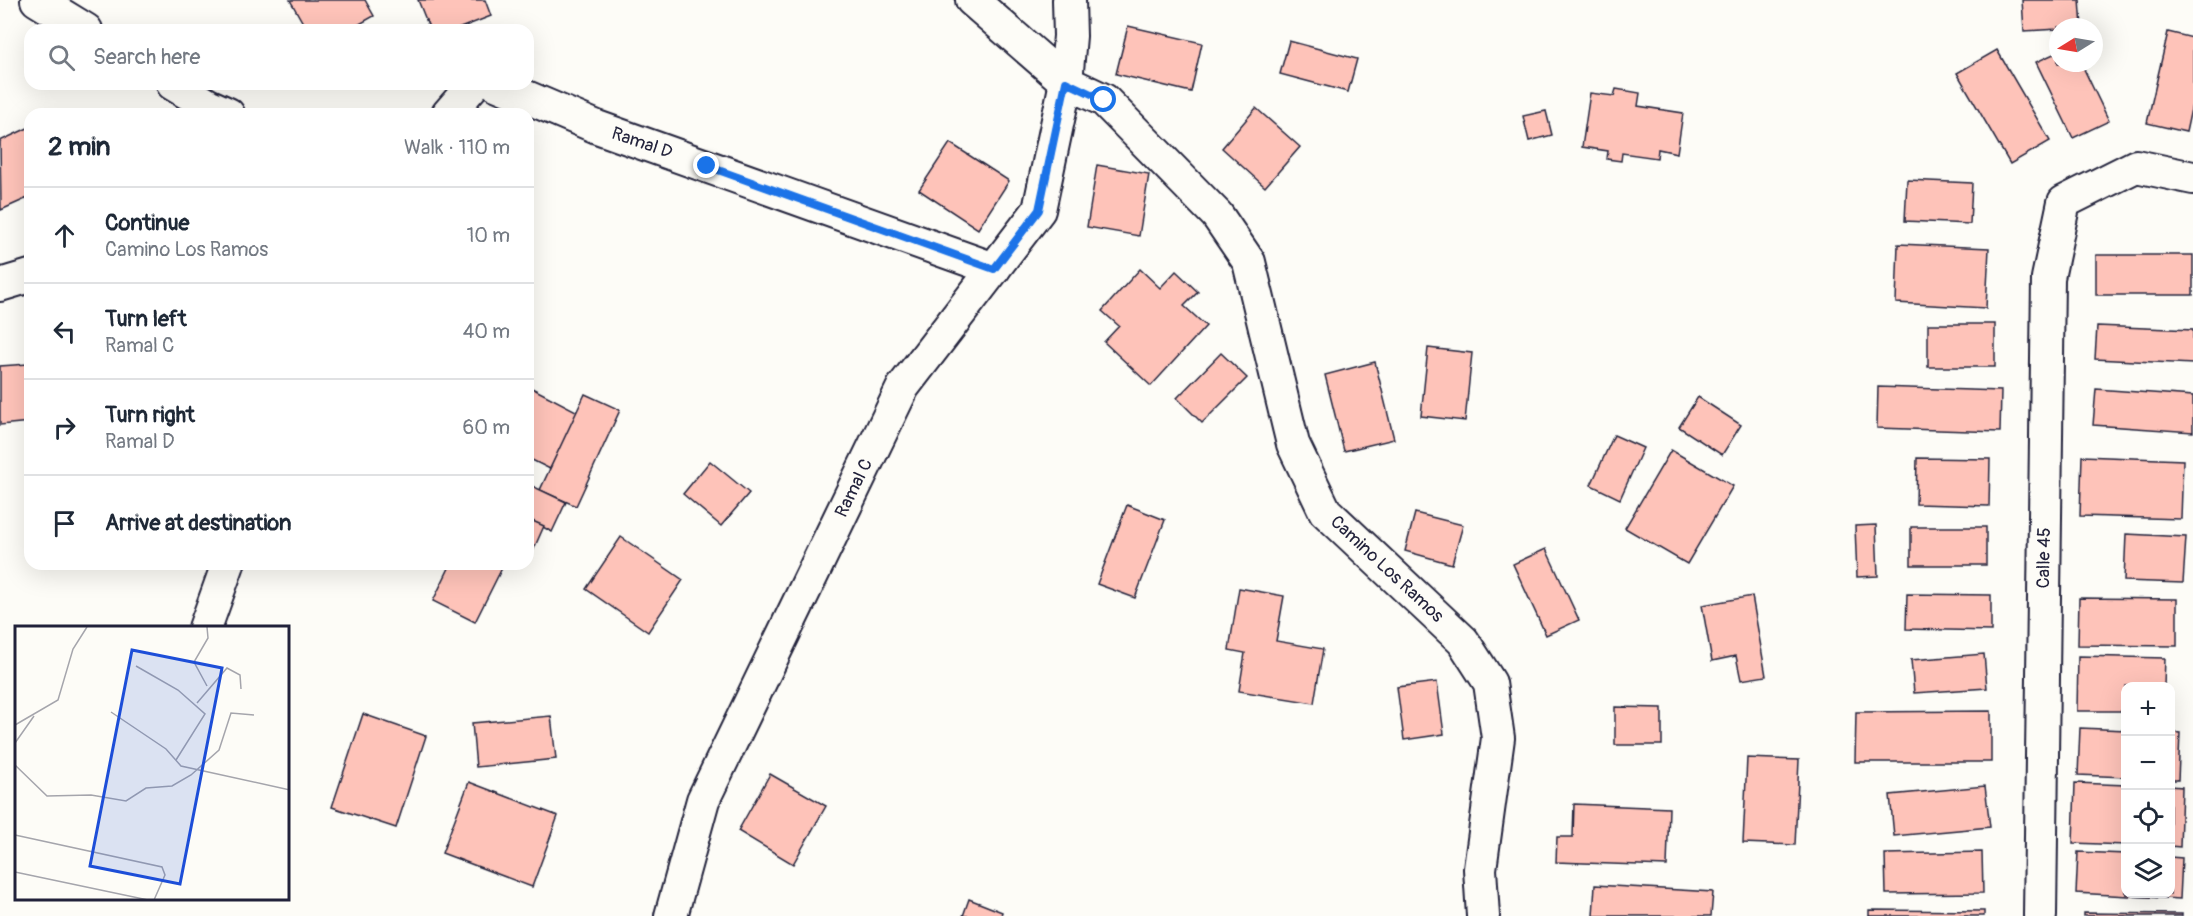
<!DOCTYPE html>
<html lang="en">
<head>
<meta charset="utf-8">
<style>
	:root { --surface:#fff; --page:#f2f2f3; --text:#1f2937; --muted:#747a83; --line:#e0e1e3 }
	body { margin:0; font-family:Pangolin,sans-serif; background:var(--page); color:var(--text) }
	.controls { position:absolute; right:18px; bottom:18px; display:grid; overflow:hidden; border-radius:12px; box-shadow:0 6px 24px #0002 }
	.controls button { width:54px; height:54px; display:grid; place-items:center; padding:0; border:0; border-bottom:2px solid var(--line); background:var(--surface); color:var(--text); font:30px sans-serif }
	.compass { position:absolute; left:2049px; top:18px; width:54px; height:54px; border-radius:50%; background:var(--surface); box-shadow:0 6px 24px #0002; rotate:259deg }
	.stop { position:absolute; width:18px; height:18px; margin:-14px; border:4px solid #1a73e8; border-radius:50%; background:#fff }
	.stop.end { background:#1a73e8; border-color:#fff; box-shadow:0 2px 6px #0008 }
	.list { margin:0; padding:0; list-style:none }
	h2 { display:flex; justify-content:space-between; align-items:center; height:78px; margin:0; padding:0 24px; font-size:26px }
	h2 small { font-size:20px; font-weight:400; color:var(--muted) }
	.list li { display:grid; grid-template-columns:39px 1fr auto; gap:18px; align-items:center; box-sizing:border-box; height:96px; padding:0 24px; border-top:2px solid var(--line) }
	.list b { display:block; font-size:22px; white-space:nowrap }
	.list p { margin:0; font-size:20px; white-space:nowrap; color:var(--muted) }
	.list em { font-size:20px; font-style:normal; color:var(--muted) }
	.icon { flex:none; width:33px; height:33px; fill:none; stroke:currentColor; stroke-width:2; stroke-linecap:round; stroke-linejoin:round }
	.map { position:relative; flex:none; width:2193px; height:916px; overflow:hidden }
	.search { position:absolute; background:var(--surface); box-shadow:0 6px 24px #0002; left:24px; top:24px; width:510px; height:66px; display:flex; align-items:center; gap:15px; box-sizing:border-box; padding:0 21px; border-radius:18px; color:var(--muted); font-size:22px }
	.panel { position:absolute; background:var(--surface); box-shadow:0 6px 24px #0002; left:24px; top:108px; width:510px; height:462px; border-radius:18px }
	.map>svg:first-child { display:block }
</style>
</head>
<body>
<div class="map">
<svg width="2193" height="916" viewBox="0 0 2193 916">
	<rect width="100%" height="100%" fill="#fdfcf7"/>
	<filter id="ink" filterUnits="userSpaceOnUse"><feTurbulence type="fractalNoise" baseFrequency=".0167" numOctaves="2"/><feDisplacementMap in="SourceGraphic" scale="12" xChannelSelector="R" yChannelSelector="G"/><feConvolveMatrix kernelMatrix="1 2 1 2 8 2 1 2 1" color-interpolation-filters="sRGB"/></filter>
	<g filter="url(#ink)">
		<!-- building -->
		<g fill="#fec3b9" stroke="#22223b" stroke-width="1.5">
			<polygon points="290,0 365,0 374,16 349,30 307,30"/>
			<polygon points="418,0 485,0 491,16 455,30 430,30"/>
			<polygon points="2022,0 2080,0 2082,27 2058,27 2058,29 2024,31"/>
			<polygon points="1128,26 1202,43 1191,92 1116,74"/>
			<polygon points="2168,32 2193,38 2193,100 2186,132 2147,123"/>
			<polygon points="1289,41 1357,59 1348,92 1280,74"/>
			<polygon points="1997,50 2050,141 2010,164 1957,73"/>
			<polygon points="2058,52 2058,63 2081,63 2109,121 2073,138 2036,62"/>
			<polygon points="1616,89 1640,93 1638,106 1683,113 1677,153 1658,149 1657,158 1622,153 1621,161 1607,159 1608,151 1582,147 1590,93 1614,96"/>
			<polygon points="1256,108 1300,147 1265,187 1222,148"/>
			<polygon points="1546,111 1552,135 1529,141 1523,116"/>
			<polygon points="30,127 30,197 1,210 0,141"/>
			<polygon points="950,143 1009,181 978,229 919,190"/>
			<polygon points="1097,165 1149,174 1139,236 1087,227"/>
			<polygon points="1907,180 1972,183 1970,224 1905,221"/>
			<polygon points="1898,244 1989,248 1986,308 1896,303"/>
			<rect x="2096" y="255" width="97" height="40"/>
			<polygon points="1140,269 1160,288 1176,271 1198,292 1184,306 1206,326 1151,386 1104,342 1119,326 1102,311"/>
			<rect x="1928" y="324" width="67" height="43"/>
			<polygon points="2097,326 2193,330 2193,364 2095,359"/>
			<polygon points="1428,348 1472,353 1465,421 1421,416"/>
			<polygon points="1221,353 1247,378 1202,423 1177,398"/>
			<polygon points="1375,362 1394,439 1344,451 1325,375"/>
			<polygon points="28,364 30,422 0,425 0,366"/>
			<polygon points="528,386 578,412 550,469 528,458"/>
			<polygon points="1878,387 2001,391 2000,432 1877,428"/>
			<polygon points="2096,389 2193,396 2193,432 2093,425"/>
			<polygon points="585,394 620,410 576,506 540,490"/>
			<polygon points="1698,397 1741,425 1722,455 1679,427"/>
			<polygon points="1614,435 1643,448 1620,499 1591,485"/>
			<polygon points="1671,450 1733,486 1687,564 1625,528"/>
			<polygon points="2082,456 2183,460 2181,519 2080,516"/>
			<polygon points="1917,458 1990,459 1989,506 1916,504"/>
			<polygon points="710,461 749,493 721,526 683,494"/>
			<polygon points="528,484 566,502 552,532 528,519"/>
			<polygon points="1127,505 1165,520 1135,598 1097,584"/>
			<polygon points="1415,513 1463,525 1452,564 1405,551"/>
			<polygon points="528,519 544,526 532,553 528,552"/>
			<polygon points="1876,525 1878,576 1857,577 1855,526"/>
			<rect x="1911" y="527" width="75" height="38"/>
			<polygon points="2126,534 2186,537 2183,583 2124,581"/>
			<polygon points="621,537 683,580 648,632 586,589"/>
			<polygon points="1546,549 1579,620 1546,635 1513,564"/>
			<polygon points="451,564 504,564 475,622 433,601"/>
			<polygon points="1239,588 1284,596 1276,641 1323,649 1314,703 1239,691 1245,653 1229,650"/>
			<polygon points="1907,594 1991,595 1991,631 1906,629"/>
			<polygon points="1752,596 1766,676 1741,680 1736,656 1712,661 1702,605"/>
			<polygon points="2079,598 2177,599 2177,646 2078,645"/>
			<polygon points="1984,654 1987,688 1914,693 1911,660"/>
			<polygon points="2078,656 2165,658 2164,686 2126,686 2126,711 2077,711"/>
			<polygon points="1437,682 1444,734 1404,740 1397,687"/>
			<polygon points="1615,707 1662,708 1662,745 1615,745"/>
			<polygon points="1991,711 1991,762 1855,762 1856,712"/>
			<polygon points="363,714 426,736 396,828 332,807"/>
			<polygon points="551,716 556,759 476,767 472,723"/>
			<polygon points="2080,728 2126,730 2126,777 2078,775"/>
			<polygon points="2170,732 2180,733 2178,780 2170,780"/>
			<polygon points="1747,758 1799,760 1795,845 1743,843"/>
			<polygon points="770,774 826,806 793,864 738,831"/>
			<polygon points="469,782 558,816 532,887 442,853"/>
			<polygon points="2075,783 2126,785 2126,845 2073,843"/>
			<polygon points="1985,786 1990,827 1894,836 1890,795"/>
			<polygon points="2170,786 2182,787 2180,847 2170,846"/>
			<polygon points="1574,804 1669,808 1667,866 1556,862 1557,837 1573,837"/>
			<polygon points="1982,852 1983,893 1886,894 1885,854"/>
			<polygon points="2078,852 2126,854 2126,894 2170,894 2170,857 2182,858 2180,899 2076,893"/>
			<polygon points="1595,885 1713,892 1711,916 1593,916"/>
			<polygon points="969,899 1002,912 1001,916 963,916"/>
			<polygon points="1869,910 1984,911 1984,916 1869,916"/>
			<polygon points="2084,913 2182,914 2182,916 2084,916"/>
		</g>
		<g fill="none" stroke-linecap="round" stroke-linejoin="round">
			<!-- minor casing -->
			<g stroke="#22223b" stroke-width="36">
				<g id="minor">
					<polyline points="37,0 86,30"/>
					<polyline points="972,0 1066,82 1104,100 1217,215 1249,262 1293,444 1325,511 1463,641 1490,683 1498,738 1480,869 1483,916"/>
					<polyline points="173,84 208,105 228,114"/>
					<polyline points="496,84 597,127 994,269"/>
					<polyline points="448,114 474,84"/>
					<polyline points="0,285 30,276"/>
					<polyline points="205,628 228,564"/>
					<polyline points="671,916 703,800 903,387 1039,210 1066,82 1070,36 1069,0"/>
					<polyline points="2040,916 2048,278 2064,202 2136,166 2193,178"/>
				</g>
			</g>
			<!-- minor -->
			<use href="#minor" stroke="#fdfcf7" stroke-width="32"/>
		</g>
	</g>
	<g fill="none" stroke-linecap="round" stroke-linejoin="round" filter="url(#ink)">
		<!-- route -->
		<polyline stroke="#1a73e8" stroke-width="8" points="707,166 994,269 1039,210 1066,82 1104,100"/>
	</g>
	<g text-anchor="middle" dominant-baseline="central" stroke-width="4.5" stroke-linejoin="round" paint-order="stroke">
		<!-- street labels -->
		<g font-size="18" fill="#22223b" stroke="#fdfcf7">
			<text transform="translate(642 143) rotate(19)">Ramal D</text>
			<text transform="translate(854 488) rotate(-64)">Ramal C</text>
			<text transform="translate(2044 558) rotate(-89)">Calle 45</text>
			<text transform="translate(1387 569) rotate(43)">Camino Los Ramos</text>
		</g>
	</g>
	<!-- overview -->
	<g transform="translate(15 626)">
		<rect width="274" height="274" fill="#fdfcf7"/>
		<path fill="none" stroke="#a5a5ac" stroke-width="1.5" d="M192 1 193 12 179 36 192 60M121 40 163 64 190 88 161 134M182 77 212 42 225 49 226 63M96 86 151 123 166 140 275 164M0 99 43 74 58 23 72 1M0 117 19 90M0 139 32 170 76 169 111 175 131 162 157 160 176 149 204 124 216 87 239 89M0 209 147 241 150 249 139 274M0 246 133 274"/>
		<path fill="#1d4ed8" fill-opacity="0.15" stroke="#1d4ed8" stroke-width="3" d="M117 24 207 42 165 258 75 240Z"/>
		<rect width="274" height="274" fill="none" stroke="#22223b" stroke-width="3"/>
	</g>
</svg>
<div class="controls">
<button>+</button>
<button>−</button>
<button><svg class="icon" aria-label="locate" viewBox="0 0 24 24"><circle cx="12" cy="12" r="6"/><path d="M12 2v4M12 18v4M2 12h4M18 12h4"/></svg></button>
<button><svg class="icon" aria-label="layers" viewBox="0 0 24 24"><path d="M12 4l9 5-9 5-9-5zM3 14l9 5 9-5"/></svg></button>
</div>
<svg class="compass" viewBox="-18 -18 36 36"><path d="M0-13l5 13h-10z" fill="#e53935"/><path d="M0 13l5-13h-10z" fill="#747a83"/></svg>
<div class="stop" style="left:1104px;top:100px"></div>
<div class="stop end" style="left:707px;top:166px"></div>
<div class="search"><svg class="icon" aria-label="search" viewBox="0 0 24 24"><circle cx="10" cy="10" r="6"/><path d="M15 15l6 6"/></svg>Search here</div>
<section class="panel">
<h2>2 min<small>Walk · 110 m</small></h2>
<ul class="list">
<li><svg class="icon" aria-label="ahead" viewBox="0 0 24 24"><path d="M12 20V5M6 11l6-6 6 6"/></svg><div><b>Continue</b><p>Camino Los Ramos</p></div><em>10 m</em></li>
<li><svg class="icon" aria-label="left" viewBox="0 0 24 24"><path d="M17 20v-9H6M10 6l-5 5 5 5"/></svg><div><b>Turn left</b><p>Ramal C</p></div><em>40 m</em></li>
<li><svg class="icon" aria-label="right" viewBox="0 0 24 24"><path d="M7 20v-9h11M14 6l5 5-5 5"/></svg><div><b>Turn right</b><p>Ramal D</p></div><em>60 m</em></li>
<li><svg class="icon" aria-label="arrive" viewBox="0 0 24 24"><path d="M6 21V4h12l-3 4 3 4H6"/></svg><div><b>Arrive at destination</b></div></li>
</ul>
</section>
</div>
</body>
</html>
